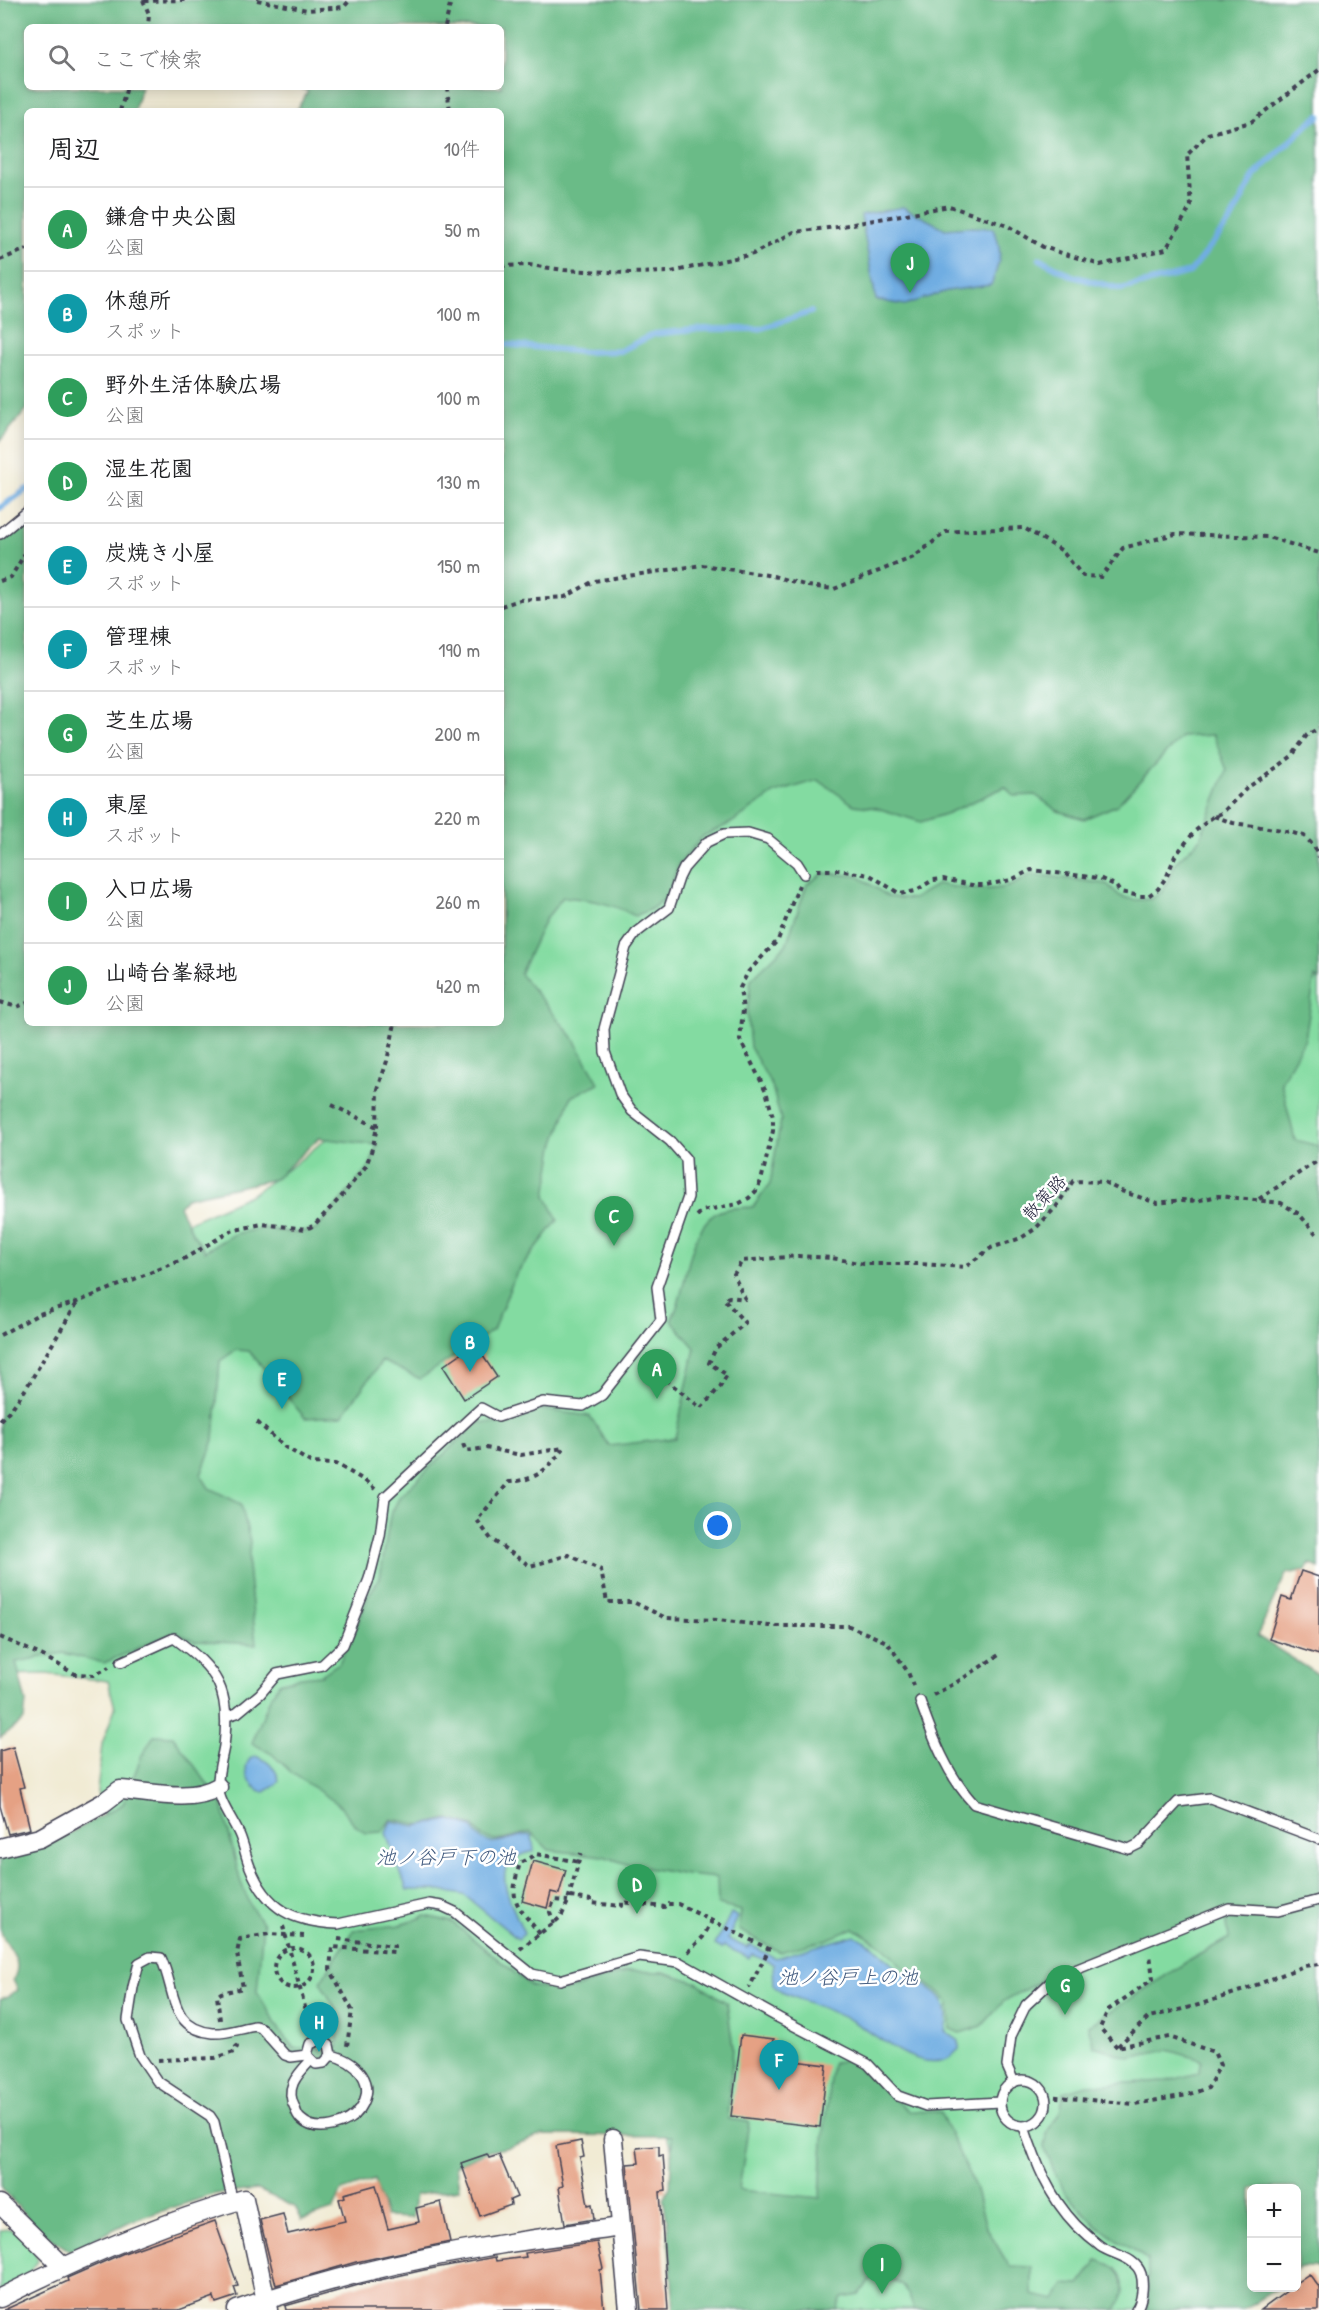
<!DOCTYPE html>
<html lang="ja">
<head>
<meta charset="utf-8">
<style>
	:root { --surface:#fff; --page:#f6f6f6; --text:#202124; --muted:#757577; --line:#e0e0e0; --accent:#1a73e8 }
	body { margin:0; font-family:"Patrick Hand","Klee One",sans-serif; background:var(--page); color:var(--text) }
	.controls { position:absolute; right:18px; bottom:18px; display:grid; overflow:hidden; border-radius:9px; box-shadow:0 3px 15px #0003 }
	.controls button { width:54px; height:54px; display:grid; place-items:center; padding:0; border:0; border-bottom:2px solid var(--line); background:var(--surface); color:var(--text); font:30px sans-serif }
	.you { position:absolute; left:718px; top:1526px; width:21px; height:21px; margin:-15px; border:4px solid #fff; border-radius:50%; background:#1a73e8; box-shadow:0 0 0 9px #1a73e833 }
	.badge { display:grid; place-items:center; width:39px; height:39px; border-radius:50%; background:var(--accent); color:#fff; font-size:20px; font-weight:700 }
	.pin { position:absolute; translate:-50% -50px; filter:drop-shadow(0 2px 3px #0008) }
	.pin::after { content:''; position:absolute; top:32px; width:21px; height:18px; background:inherit; clip-path:polygon(0 0,100% 0,50% 100%) }
	.list { margin:0; padding:0; list-style:none }
	h2 { display:flex; justify-content:space-between; align-items:center; height:78px; margin:0; padding:0 24px; font-size:26px }
	h2 small { font-size:20px; font-weight:400; color:var(--muted) }
	.list li { display:grid; grid-template-columns:39px 1fr auto; gap:18px; align-items:center; box-sizing:border-box; height:84px; padding:0 24px; border-top:2px solid var(--line) }
	.list b { display:block; font-size:22px; white-space:nowrap }
	.list p { margin:0; font-size:20px; white-space:nowrap; color:var(--muted) }
	.list em { font-size:20px; font-style:normal; color:var(--muted) }
	.icon { flex:none; width:33px; height:33px; fill:none; stroke:currentColor; stroke-width:2; stroke-linecap:round; stroke-linejoin:round }
	.map { position:relative; flex:none; width:1319px; height:2310px; overflow:hidden }
	.search { position:absolute; background:var(--surface); box-shadow:0 3px 15px #0003; left:24px; top:24px; width:480px; height:66px; display:flex; align-items:center; gap:15px; box-sizing:border-box; padding:0 21px; border-radius:9px; color:var(--muted); font-size:22px }
	.panel { position:absolute; background:var(--surface); box-shadow:0 3px 15px #0003; left:24px; top:108px; width:480px; height:918px; border-radius:9px }
	.map>svg:first-child { display:block }
</style>
</head>
<body>
<div class="map">
<svg width="1319" height="2310" viewBox="0 0 1319 2310">
	<rect width="100%" height="100%" fill="#fff"/>
	<filter id="ink" filterUnits="userSpaceOnUse"><feTurbulence type="fractalNoise" baseFrequency=".0167" numOctaves="2"/><feDisplacementMap in="SourceGraphic" scale="12" xChannelSelector="R" yChannelSelector="G"/><feConvolveMatrix kernelMatrix="1 2 1 2 8 2 1 2 1" color-interpolation-filters="sRGB"/></filter>
	<filter id="wash" filterUnits="userSpaceOnUse"><feTurbulence type="fractalNoise" baseFrequency=".008" numOctaves="4" result="noise"/><feDisplacementMap in="SourceGraphic" scale="24" xChannelSelector="R" yChannelSelector="G"/><feGaussianBlur stdDeviation="1.35" result="paint"/><feColorMatrix in="noise" values="0 0 0 0 0 0 0 0 0 0 0 0 0 0 0 0 0 1.4 0 .05"/><feComposite in="paint" operator="in"/></filter>
	<g filter="url(#wash)">
		<rect width="100%" height="100%" fill="#f1ebd4"/>
		<!-- green -->
		<g fill="#83dba1" stroke="#527e6e" stroke-width="1.5">
			<polygon points="1319,542 1319,1269 1245,1647 1319,1693 1319,2269 1306,2264 1296,2188 1252,2188 1179,2310 789,2310 678,2164 661,2124 643,2108 372,2155 104,1818 97,1792 102,1744 115,1708 108,1681 46,1674 0,1675 187,1223 252,1194 295,1164 333,1133 501,1023 501,588"/>
			<path d="M11 2229C23 2234 35 2248 38 2261L27 2276 0 2292V2230Z"/>
		</g>
		<!-- forest -->
		<g fill="#6abb87" stroke="#466e61" stroke-width="1.5" fill-rule="evenodd">
			<path d="M0 0H1319V981L1315 977 1305 1039 1281 1082 1295 1140 1319 1146V1568L1310 1564 1306 1570 1286 1574 1257 1636 1319 1675V2267H1300L1297 2270 1296 2188H1252V2288H1277L1242 2310H1148V2260L1098 2227 1066 2194 1054 2171 1044 2147 1047 2132 1060 2112 1064 2092 1087 2085 1167 2081 1199 2073 1202 2060 1168 2050 1130 2058 1094 2046 1088 2026 1188 1961 1229 1938 1226 1919 1082 1958 1004 2001 982 2026 960 2033 950 2029 949 2002 937 1990 900 1965 885 1948 854 1928 828 1939 780 1952 739 1930 741 1911 718 1905 717 1878 687 1875 630 1865 603 1856 549 1850 531 1832C510 1837 485 1850 474 1826L448 1819 423 1825 391 1819 382 1832 366 1833 355 1825 338 1804 292 1773 272 1754 252 1743 270 1698 279 1683 301 1677 321 1675 339 1663 357 1626 369 1594 380 1578 390 1516 400 1496 478 1422 500 1424 512 1422 537 1409 590 1416 609 1446 675 1438 695 1348 671 1320C689 1290 685 1227 720 1211 729 1207 743 1208 753 1207L770 1184 781 1120 772 1086 750 1047 747 1013 751 979 786 945 807 884 824 873 858 876 889 897 913 899 938 884C962 889 986 892 1010 886 1017 884 1024 878 1031 874L1107 884 1120 896 1134 900 1151 899 1163 891 1176 862 1200 839 1227 770 1213 735 1181 737 1117 805 1084 819 1058 811 1035 795 1014 796 1005 787 948 813 921 822 877 808 854 805 818 780 775 793 731 823 703 836 679 864 667 897 651 909 635 916C612 903 589 899 563 897L545 920 520 974 572 1036 599 1083 571 1097 554 1146 546 1196 558 1220 516 1274 493 1330 420 1379 382 1361 342 1416 305 1418 249 1351 236 1350 220 1361 214 1440 201 1475 209 1488 241 1504 250 1541 248 1566 256 1644 195 1641 175 1632 104 1663 63 1653 16 1662 26 1702 24 1720 0 1738V541L27 519V1023H501V111H296L308 91 298 87H501V27H27V87H141L134 111H27V409L0 441ZM319 1138 377 1145 370 1166 316 1230 292 1233 264 1228 234 1234 205 1251 193 1234 179 1206 186 1198 275 1179Z"/>
			<path d="M154 1735 173 1736 222 1804 240 1880 250 1905 263 1924 257 1992 282 2034 294 2048H338L337 2011 320 1982 354 1930 401 1925 426 1916 452 1922 531 1986 565 1991 628 1971 664 1972 698 1983 727 2003 733 2048 728 2119 749 2122 739 2190 820 2198 823 2139 832 2063 848 2059 908 2111 940 2112 975 2187 986 2227 1009 2266 1032 2267V2295L1056 2300 1065 2284 1079 2285 1098 2260C1103 2262 1108 2263 1112 2266 1127 2275 1126 2298 1115 2310H914C906 2284 900 2277 872 2278L859 2295 842 2298 837 2310H674L668 2227 663 2198 670 2187 672 2136 542 2135 509 2147 486 2152 456 2165 459 2189 415 2195 412 2218 386 2217 374 2180 342 2191 333 2210 302 2220 295 2207 258 2190 215 2194 131 2221 70 2251 38 2230 0 2186V2000L18 1990 13 1980C26 1957 3 1947 0 1928 0 1905 0 1880 0 1857L72 1832 123 1804 142 1755Z"/>
		</g>
		<!-- water -->
		<g fill="#70ade2" stroke="#49688e" stroke-width="1.5">
			<path d="M903 207 945 229 969 227 993 228C1004 251 1000 262 991 285L947 291 905 305 876 300 861 215Z"/>
			<path d="M255 1756C267 1760 276 1768 279 1780L276 1785 265 1792C250 1791 237 1763 255 1756Z"/>
			<path d="M450 1820 472 1827C487 1857 508 1834 532 1835L534 1851C527 1853 518 1855 512 1860 492 1875 518 1916 524 1934L518 1939 464 1895 435 1890H407L386 1833 391 1821 415 1826Z"/>
			<path d="M731 1913 738 1917 728 1939 747 1948 750 1945 775 1958 855 1935C861 1940 869 1942 875 1947 883 1954 890 1964 899 1970 923 1988 955 1989 945 2031L959 2041V2049C956 2052 952 2056 949 2058 917 2074 876 2033 850 2020 828 2009 804 2001 781 1992L774 1986 773 1964 752 1954 750 1958 724 1946 722 1949 715 1945Z"/>
		</g>
		<g fill="none" stroke-linecap="round" stroke-linejoin="round">
			<!-- stream -->
			<g stroke="#70ade2" stroke-width="6">
				<polyline points="1040,259 1072,276 1121,289 1190,272 1231,220 1254,176 1309,123 1319,116"/>
				<polyline points="501,344 585,352 620,351 654,334 703,329 759,329 811,312"/>
				<polyline points="0,508 27,489"/>
			</g>
		</g>
		<g id="blocks">
			<!-- building -->
			<g fill="#e5a184">
				<polygon points="475,1344 497,1377 464,1399 443,1366"/>
				<polygon points="1301,1571 1319,1577 1319,1655 1269,1639 1282,1597 1291,1600"/>
				<polygon points="13,1747 24,1787 20,1788 30,1829 8,1834 0,1806 0,1751"/>
				<polygon points="533,1861 566,1870 559,1894 551,1892 547,1908 522,1901"/>
				<polygon points="741,2035 774,2039 771,2058 827,2065 820,2127 731,2116"/>
				<polygon points="581,2141 584,2157 580,2158 588,2205 592,2204 594,2219 565,2224 559,2187 563,2186 556,2146"/>
				<polygon points="659,2146 659,2156 663,2155 666,2191 660,2192 668,2310 641,2310 627,2164 639,2163 637,2148"/>
				<polygon points="487,2154 489,2158 499,2155 517,2197 510,2200 511,2205 480,2216 461,2163"/>
				<polygon points="376,2185 388,2229 419,2222 416,2208 441,2202 450,2242 356,2262 276,2285 260,2220 283,2214 288,2234 345,2221 339,2199 345,2197 344,2194"/>
				<polygon points="215,2221 238,2286 234,2287 237,2296 216,2303 214,2297 179,2310 4,2310 68,2281 67,2278 124,2253"/>
				<polygon points="597,2242 603,2269 600,2270 604,2310 286,2310 285,2306 362,2284 424,2270 495,2257 496,2261 526,2257 525,2253"/>
				<polygon points="1309,2274 1319,2287 1319,2310 1261,2310 1291,2288 1296,2288 1296,2283"/>
			</g>
		</g>
	</g>
	<g filter="url(#ink)">
		<use href="#blocks" fill-opacity="0" stroke="#414052" stroke-width="1.5"/>
		<g fill="none" stroke-linecap="round" stroke-linejoin="round">
			<!-- service casing -->
			<g stroke="#414052" stroke-width="12">
				<g id="service">
					<polyline points="0,534 27,512"/>
					<path d="M121 1662 174 1638C218 1670 231 1690 224 1746 222 1758 217 1774 218 1786 219 1803 234 1821 240 1836 244 1846 246 1857 250 1867 267 1910 293 1922 338 1924L429 1904 442 1906 455 1912 532 1974 560 1980 639 1957 679 1962 779 2018 868 2064 898 2096 926 2106 1000 2102"/>
					<path d="M920 1701C933 1738 947 1775 974 1804L1129 1849 1139 1844 1178 1802 1210 1798 1319 1839"/>
					<polyline points="227,1716 237,1713 260,1694 277,1674 322,1665 343,1645 369,1579 380,1536 385,1497 470,1418 481,1408 498,1417 543,1402 583,1406 602,1395 661,1320 657,1287 688,1197 686,1159 670,1141 632,1111 620,1094 605,1052 604,1029 626,947 636,933 669,908 679,878 684,868 707,842 724,834 748,833 768,839 797,863 804,874"/>
					<path d="M311 2060C297 2075 284 2088 295 2108 296 2112 299 2118 302 2120 317 2134 349 2125 360 2109 378 2082 356 2061 331 2055L324 2063 316 2064 307 2055 310 2044 321 2040 329 2045 331 2055"/>
					<circle cx="1023" cy="2103" r="23"/>
					<polyline points="1014,2082 1007,2066 1011,2036 1026,2005 1055,1978 1229,1908 1278,1911 1319,1900"/>
					<path d="M1024 2127C1036 2163 1049 2197 1076 2225 1083 2232 1092 2240 1100 2246 1113 2255 1136 2257 1141 2274 1144 2284 1142 2302 1136 2310"/>
					<path d="M233 2202 214 2122 210 2116 157 2081 140 2056 128 2020 133 1987 139 1963 150 1957 161 1958C176 1990 169 2029 213 2033 226 2034 242 2028 255 2026L261 2028 285 2055 291 2057 307 2055"/>
				</g>
			</g>
			<!-- minor casing -->
			<g stroke="#414052" stroke-width="21">
				<g id="minor">
					<path d="M0 1848 40 1838 103 1803 120 1790C150 1792 191 1803 218 1787"/>
					<polyline points="613,2139 629,2310"/>
					<polyline points="0,2204 63,2266"/>
					<path d="M0 2298C79 2258 159 2223 244 2199L268 2310"/>
					<path d="M237 2310C316 2282 401 2261 485 2247 530 2239 575 2234 620 2227"/>
				</g>
			</g>
			<!-- path -->
			<g stroke="#414052" stroke-width="4" stroke-dasharray="4.5 4.5" stroke-linecap="butt">
				<polyline points="143,0 149,14 148,27"/>
				<polyline points="257,0 307,10 344,7 350,0"/>
				<polyline points="144,1 185,0"/>
				<polyline points="445,27 451,0"/>
				<polyline points="447,87 450,111"/>
				<polyline points="120,111 127,87"/>
				<polyline points="0,260 27,249"/>
				<polyline points="501,266 529,265 564,270 630,273 671,272 753,254 794,232 837,227 949,206 1008,226 1043,247 1100,265 1166,249 1191,206 1187,155 1208,134 1251,122 1319,70"/>
				<polyline points="0,581 11,577 27,550"/>
				<polyline points="501,606 520,600 565,597 594,581 702,565 773,576 808,586 834,589 914,557 946,532 974,530 1024,528 1061,550 1083,576 1101,577 1123,548 1175,534 1268,537 1319,553"/>
				<polyline points="1214,816 1233,823 1282,830 1304,836 1314,846 1319,857"/>
				<polyline points="817,870 837,870 870,875 900,894 915,891 933,880 943,879 972,885 986,885 1011,880 1031,870 1099,878 1115,885 1120,892 1140,896 1148,896 1158,889 1167,876 1175,856 1195,831 1214,816 1222,813 1247,788 1280,765 1292,756 1307,735 1319,728"/>
				<polyline points="0,1002 17,1007 27,1003"/>
				<polyline points="332,1105 377,1127"/>
				<polyline points="1259,1199 1319,1160"/>
				<polyline points="697,1216 702,1211 738,1204 749,1198 756,1191 761,1181 773,1131 773,1117 766,1091 740,1040 743,1010 740,988 748,972 778,940 799,885"/>
				<polyline points="0,1335 39,1314 77,1302 182,1260 231,1231 262,1224 307,1229 314,1225 341,1197 366,1166 373,1146 377,1127 378,1089 387,1061 395,1023"/>
				<polyline points="645,1363 701,1408 720,1387 727,1375 709,1363 716,1348 745,1323 724,1299 729,1297 745,1299 735,1278 734,1274 742,1261 798,1256 832,1258 864,1264 919,1264 965,1267 991,1248 1021,1238 1035,1229 1056,1207 1073,1181 1104,1182 1121,1191 1157,1203 1182,1200 1196,1201 1218,1196 1281,1203 1299,1214 1319,1237"/>
				<polyline points="0,1420 12,1408 25,1390 77,1303"/>
				<polyline points="257,1422 285,1447 312,1463 336,1464 364,1480 375,1489"/>
				<path d="M463 1444 466 1451 486 1448 521 1455 564 1448C548 1469 537 1480 509 1482L477 1520 491 1539 530 1566 569 1555 601 1570 607 1602H633L666 1618 717 1620 769 1626H849L887 1642 908 1672 914 1688"/>
				<polyline points="0,1637 43,1656 75,1674 94,1675 109,1667"/>
				<polyline points="933,1695 954,1684 1002,1653"/>
				<polyline points="570,1897 591,1900 591,1903 622,1906 622,1902 664,1907 665,1904 678,1904 769,1949 749,1988"/>
				<polyline points="554,1924 550,1912 554,1900 568,1901"/>
				<polyline points="283,1926 311,2029"/>
				<path d="M540 1934C516 1903 508 1903 520 1863L536 1854 579 1862"/>
				<polyline points="338,1939 394,1946 394,1952 332,1947 330,1969 352,2010 347,2046"/>
				<circle cx="294" cy="1968" r="20"/>
				<polyline points="520,1949 561,1917 567,1904 581,1853"/>
				<polyline points="688,1952 703,1937 712,1921"/>
				<polyline points="220,2020 217,1996 221,1993 243,1988 237,1953 240,1939 269,1934 304,1936"/>
				<polyline points="1118,2046 1149,2017 1195,2006 1241,1991 1304,1966 1319,1964"/>
				<polyline points="1117,2047 1100,2028 1108,2010 1153,1979 1150,1954"/>
				<polyline points="158,2060 215,2058 234,2052 237,2047 235,2045"/>
				<polyline points="1046,2096 1135,2104 1187,2095 1208,2088 1220,2065 1214,2052 1169,2037 1117,2047"/>
			</g>
			<!-- service -->
			<use href="#service" stroke="#fff" stroke-width="9"/>
			<!-- minor -->
			<use href="#minor" stroke="#fff" stroke-width="18"/>
		</g>
	</g>
	<g text-anchor="middle" dominant-baseline="central" stroke-width="5" stroke-linejoin="round" paint-order="stroke">
		<!-- street labels -->
		<g font-size="18" fill="#22223b" stroke="#fff">
			<text transform="translate(1044 1197) rotate(-47)">散策路</text>
		</g>
		<!-- water labels -->
		<g font-size="20" font-style="italic" fill="#415a7e" stroke="#fff">
			<text x="446" y="1856">池ノ谷戸下の池</text>
			<text x="848" y="1976">池ノ谷戸上の池</text>
		</g>
	</g>
</svg>
<div class="controls">
<button>+</button>
<button>−</button>
</div>
<div class="you"></div>
<div class="pin badge" style="left:657px;top:1399px;background:#2e9e5b">A</div>
<div class="pin badge" style="left:470px;top:1372px;background:#0f9aa8">B</div>
<div class="pin badge" style="left:614px;top:1246px;background:#2e9e5b">C</div>
<div class="pin badge" style="left:637px;top:1914px;background:#2e9e5b">D</div>
<div class="pin badge" style="left:282px;top:1409px;background:#0f9aa8">E</div>
<div class="pin badge" style="left:779px;top:2090px;background:#0f9aa8">F</div>
<div class="pin badge" style="left:1065px;top:2015px;background:#2e9e5b">G</div>
<div class="pin badge" style="left:319px;top:2052px;background:#0f9aa8">H</div>
<div class="pin badge" style="left:882px;top:2294px;background:#2e9e5b">I</div>
<div class="pin badge" style="left:910px;top:293px;background:#2e9e5b">J</div>
<div class="search"><svg class="icon" aria-label="search" viewBox="0 0 24 24"><circle cx="10" cy="10" r="6"/><path d="M15 15l6 6"/></svg>ここで検索</div>
<section class="panel">
<h2>周辺<small>10件</small></h2>
<ul class="list">
<li><span class="badge" style="background:#2e9e5b">A</span><div><b>鎌倉中央公園</b><p>公園</p></div><em>50 m</em></li>
<li><span class="badge" style="background:#0f9aa8">B</span><div><b>休憩所</b><p>スポット</p></div><em>100 m</em></li>
<li><span class="badge" style="background:#2e9e5b">C</span><div><b>野外生活体験広場</b><p>公園</p></div><em>100 m</em></li>
<li><span class="badge" style="background:#2e9e5b">D</span><div><b>湿生花園</b><p>公園</p></div><em>130 m</em></li>
<li><span class="badge" style="background:#0f9aa8">E</span><div><b>炭焼き小屋</b><p>スポット</p></div><em>150 m</em></li>
<li><span class="badge" style="background:#0f9aa8">F</span><div><b>管理棟</b><p>スポット</p></div><em>190 m</em></li>
<li><span class="badge" style="background:#2e9e5b">G</span><div><b>芝生広場</b><p>公園</p></div><em>200 m</em></li>
<li><span class="badge" style="background:#0f9aa8">H</span><div><b>東屋</b><p>スポット</p></div><em>220 m</em></li>
<li><span class="badge" style="background:#2e9e5b">I</span><div><b>入口広場</b><p>公園</p></div><em>260 m</em></li>
<li><span class="badge" style="background:#2e9e5b">J</span><div><b>山崎台峯緑地</b><p>公園</p></div><em>420 m</em></li>
</ul>
</section>
</div>
</body>
</html>
